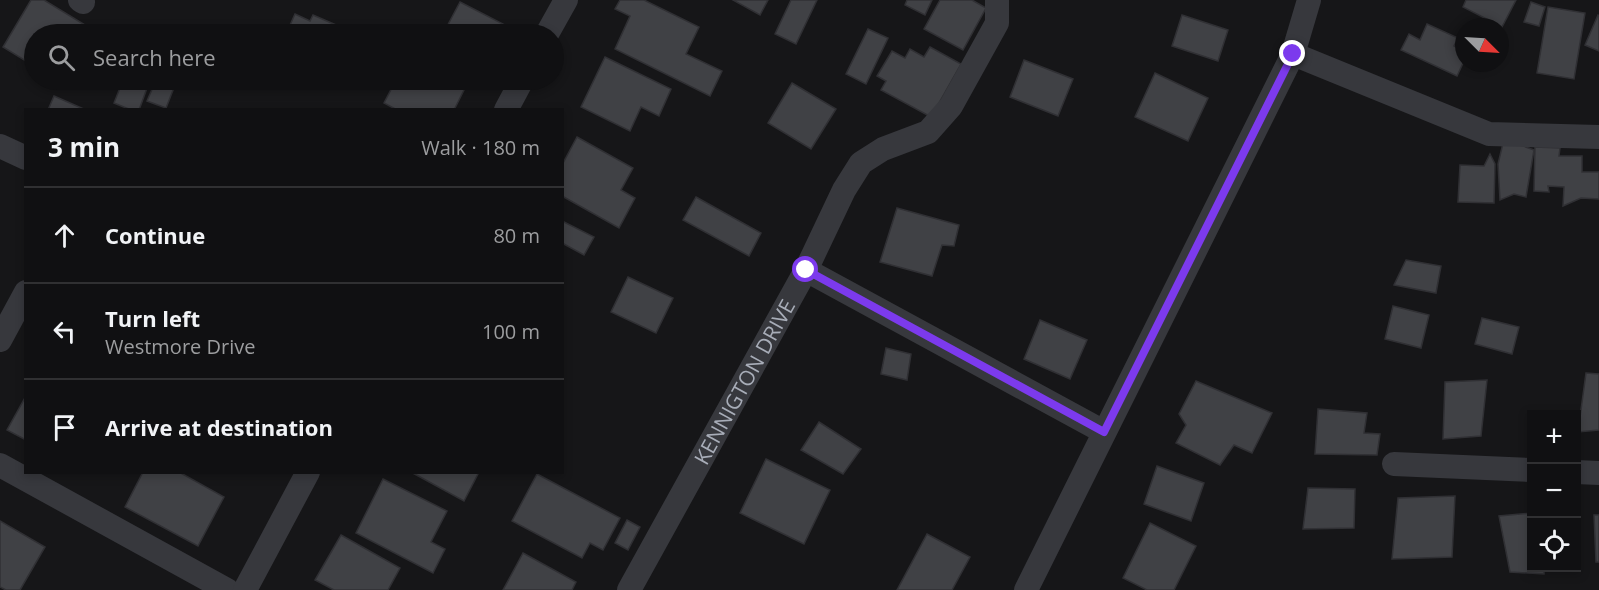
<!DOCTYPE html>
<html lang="en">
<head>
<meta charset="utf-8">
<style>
	:root { --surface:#101012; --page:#1e1e20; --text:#f1f3f6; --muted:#9c9d9f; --line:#303032 }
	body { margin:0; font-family:"Open Sans",sans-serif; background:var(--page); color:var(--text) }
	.controls { position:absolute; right:18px; bottom:18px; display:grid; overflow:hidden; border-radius:0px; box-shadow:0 3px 9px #0003 }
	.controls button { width:54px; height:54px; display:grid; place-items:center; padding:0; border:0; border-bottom:2px solid var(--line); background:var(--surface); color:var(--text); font:30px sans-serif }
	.compass { position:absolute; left:1455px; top:18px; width:54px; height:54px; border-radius:50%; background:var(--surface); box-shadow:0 3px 9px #0003; rotate:114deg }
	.stop { position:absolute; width:18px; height:18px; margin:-14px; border:4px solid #7c3aed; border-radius:50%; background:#fff }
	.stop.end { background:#7c3aed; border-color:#fff; box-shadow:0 2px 6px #0008 }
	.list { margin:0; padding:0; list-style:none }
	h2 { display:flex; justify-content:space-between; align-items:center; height:78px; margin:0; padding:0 24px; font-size:26px }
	h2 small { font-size:20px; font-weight:400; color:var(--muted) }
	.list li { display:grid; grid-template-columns:39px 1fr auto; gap:18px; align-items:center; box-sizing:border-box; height:96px; padding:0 24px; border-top:2px solid var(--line) }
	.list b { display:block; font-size:22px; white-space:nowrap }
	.list p { margin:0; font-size:20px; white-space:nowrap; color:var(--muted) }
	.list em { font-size:20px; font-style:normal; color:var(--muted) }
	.icon { flex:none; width:33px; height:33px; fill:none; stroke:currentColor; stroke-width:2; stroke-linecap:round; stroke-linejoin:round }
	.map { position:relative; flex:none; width:1599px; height:590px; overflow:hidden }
	.search { position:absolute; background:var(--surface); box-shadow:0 3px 9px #0003; left:24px; top:24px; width:540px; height:66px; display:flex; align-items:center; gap:15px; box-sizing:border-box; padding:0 21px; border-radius:33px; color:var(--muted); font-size:22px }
	.panel { position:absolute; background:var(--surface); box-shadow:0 3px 9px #0003; left:24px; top:108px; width:540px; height:366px; border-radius:0px }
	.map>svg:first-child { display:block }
</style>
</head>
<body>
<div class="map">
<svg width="1599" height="590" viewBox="0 0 1599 590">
	<rect width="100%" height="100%" fill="#161618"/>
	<!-- building -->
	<g fill="#404145" stroke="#303034" stroke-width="1.5">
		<polygon points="31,0 44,0 85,25 79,34 34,34 34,66 3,47"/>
		<polygon points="620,0 644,0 699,27 686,54 722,71 710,96 615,49 630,16 615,9"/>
		<polygon points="733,0 768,0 760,15"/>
		<polygon points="791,0 817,0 796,44 775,34"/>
		<polygon points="907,0 932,0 925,15 905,5"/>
		<polygon points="940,0 972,0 986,8 963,50 924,29"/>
		<polygon points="1466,0 1516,0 1502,27 1463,7"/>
		<polygon points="460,2 505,25 501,34 443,34"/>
		<polygon points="1531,2 1545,7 1539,26 1524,22"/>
		<polygon points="1548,7 1585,13 1574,79 1537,73"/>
		<polygon points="295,14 310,21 313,15 336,25 332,34 286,34"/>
		<polygon points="1182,15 1228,30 1218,61 1172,46"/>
		<polygon points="1598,15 1599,16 1599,51 1585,45"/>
		<polygon points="1427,24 1458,38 1454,46 1464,51 1464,61 1457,76 1401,50 1409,34 1420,40"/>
		<polygon points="868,29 888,38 866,84 846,74"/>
		<polygon points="930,47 961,64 931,117 881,90 886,81 877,76 892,51 905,58 910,49 924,57"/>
		<polygon points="605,57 671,89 659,116 641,107 630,131 581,107"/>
		<polygon points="1024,60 1073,79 1058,116 1010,97"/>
		<polygon points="1155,73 1208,98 1188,141 1135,117"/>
		<polygon points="123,80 150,80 139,110 131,110 114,103"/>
		<polygon points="156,80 177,80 166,108 147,101"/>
		<polygon points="396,80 469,80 454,110 397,110 384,103"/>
		<polygon points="792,83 836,109 811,149 768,123"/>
		<polygon points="54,96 86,110 48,110"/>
		<polygon points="577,137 633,168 621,190 635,198 619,228 562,196 562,165"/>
		<polygon points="1504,139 1534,150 1526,197 1514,194 1500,200 1498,164"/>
		<polygon points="1535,147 1560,148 1559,156 1582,156 1582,172 1599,172 1599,199 1581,198 1563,206 1564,187 1548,186 1549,192 1534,191"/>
		<polygon points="1490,154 1495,164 1494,203 1458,202 1460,165 1484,166"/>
		<polygon points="696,197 761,233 749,256 683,220"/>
		<polygon points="897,208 959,225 954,246 942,245 932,276 880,262"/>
		<polygon points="562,221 594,237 584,255 562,243"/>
		<polygon points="1406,260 1441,266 1436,293 1394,285"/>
		<polygon points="628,277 673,298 656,333 611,312"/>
		<polygon points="1393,306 1429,315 1421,348 1385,339"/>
		<polygon points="1482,318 1519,327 1512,354 1475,344"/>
		<polygon points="1040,320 1087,340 1070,379 1024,359"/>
		<polygon points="886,348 911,354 907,380 881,374"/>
		<polygon points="1586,373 1599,374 1599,430 1578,432"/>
		<polygon points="1487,380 1481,436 1443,439 1445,382"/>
		<polygon points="1196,381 1272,413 1252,453 1234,445 1220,465 1176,443 1186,425 1179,414"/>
		<polygon points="26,396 26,440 7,430"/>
		<polygon points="1318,409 1367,413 1364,433 1380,434 1377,455 1315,454"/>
		<polygon points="819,422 861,449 843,474 801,450"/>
		<polygon points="766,459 830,490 804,544 740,513"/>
		<polygon points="1157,466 1204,483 1191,521 1144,504"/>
		<polygon points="143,472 179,472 224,497 198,546 125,507"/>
		<polygon points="411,472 479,472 464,501"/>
		<polygon points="537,474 620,518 603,550 590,543 582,558 512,521"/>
		<polygon points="383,479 447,511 431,542 445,549 433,573 356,533"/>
		<polygon points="1308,488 1355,489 1354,528 1303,529"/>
		<polygon points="1455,496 1452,557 1392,559 1398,498"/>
		<polygon points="1532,513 1532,568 1544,568 1544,574 1510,572 1499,516"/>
		<polygon points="1594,515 1599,515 1599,562 1596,562"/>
		<polygon points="627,520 640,527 628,550 615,543"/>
		<polygon points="0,521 45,547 20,590 6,590 0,587"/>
		<polygon points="1150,523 1196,546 1174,590 1147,590 1123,578"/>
		<polygon points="927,534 970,557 952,590 897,590"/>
		<polygon points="341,535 400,568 388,590 334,590 315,580"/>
		<polygon points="523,553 576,582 572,590 503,590"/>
	</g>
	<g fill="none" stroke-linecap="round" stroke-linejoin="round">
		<!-- street -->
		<g stroke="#37383d" stroke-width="24">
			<polyline points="80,0 83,2"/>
			<polyline points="547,34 566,0"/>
			<polyline points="1293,54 1489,134 1599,137"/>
			<polyline points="506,110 522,80"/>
			<polyline points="0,146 26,158"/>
			<polyline points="806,270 1104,432"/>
			<polyline points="0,340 26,292"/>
			<polyline points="1394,464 1532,470"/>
			<polyline points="0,465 227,590"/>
			<polyline points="1576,472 1599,473"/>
			<polyline points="245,590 308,472"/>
			<path id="s1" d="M629 590 806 270 844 190 861 163 883 149 928 132 951 106 997 23V0"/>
			<polyline points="1026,590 1293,54 1309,0"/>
		</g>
	</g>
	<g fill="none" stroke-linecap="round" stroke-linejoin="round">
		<!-- route -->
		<polyline stroke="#7c3aed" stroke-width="8" points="806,270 1104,432 1293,54"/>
	</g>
	<g text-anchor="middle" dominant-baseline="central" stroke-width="4.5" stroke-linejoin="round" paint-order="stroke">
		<!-- street labels -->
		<g font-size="21" fill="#a8adb8" stroke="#111113">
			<text stroke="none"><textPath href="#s1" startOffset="238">KENNIGTON DRIVE</textPath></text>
		</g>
	</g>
</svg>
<div class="controls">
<button>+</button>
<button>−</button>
<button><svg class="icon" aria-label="locate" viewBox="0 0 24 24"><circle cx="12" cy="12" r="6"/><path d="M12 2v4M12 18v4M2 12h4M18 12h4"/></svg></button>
</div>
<svg class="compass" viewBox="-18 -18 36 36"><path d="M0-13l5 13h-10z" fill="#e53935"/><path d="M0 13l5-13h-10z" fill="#9c9d9f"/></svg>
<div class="stop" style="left:806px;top:270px"></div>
<div class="stop end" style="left:1293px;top:54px"></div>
<div class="search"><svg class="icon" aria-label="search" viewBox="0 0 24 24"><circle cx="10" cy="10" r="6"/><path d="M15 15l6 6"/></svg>Search here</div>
<section class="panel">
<h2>3 min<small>Walk · 180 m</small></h2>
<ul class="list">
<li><svg class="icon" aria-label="ahead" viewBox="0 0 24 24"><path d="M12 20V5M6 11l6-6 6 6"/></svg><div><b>Continue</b></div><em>80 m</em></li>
<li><svg class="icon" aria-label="left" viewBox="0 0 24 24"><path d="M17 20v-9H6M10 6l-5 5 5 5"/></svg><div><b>Turn left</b><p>Westmore Drive</p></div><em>100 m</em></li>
<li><svg class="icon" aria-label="arrive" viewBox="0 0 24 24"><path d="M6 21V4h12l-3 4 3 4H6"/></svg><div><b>Arrive at destination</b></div></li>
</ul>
</section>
</div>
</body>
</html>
